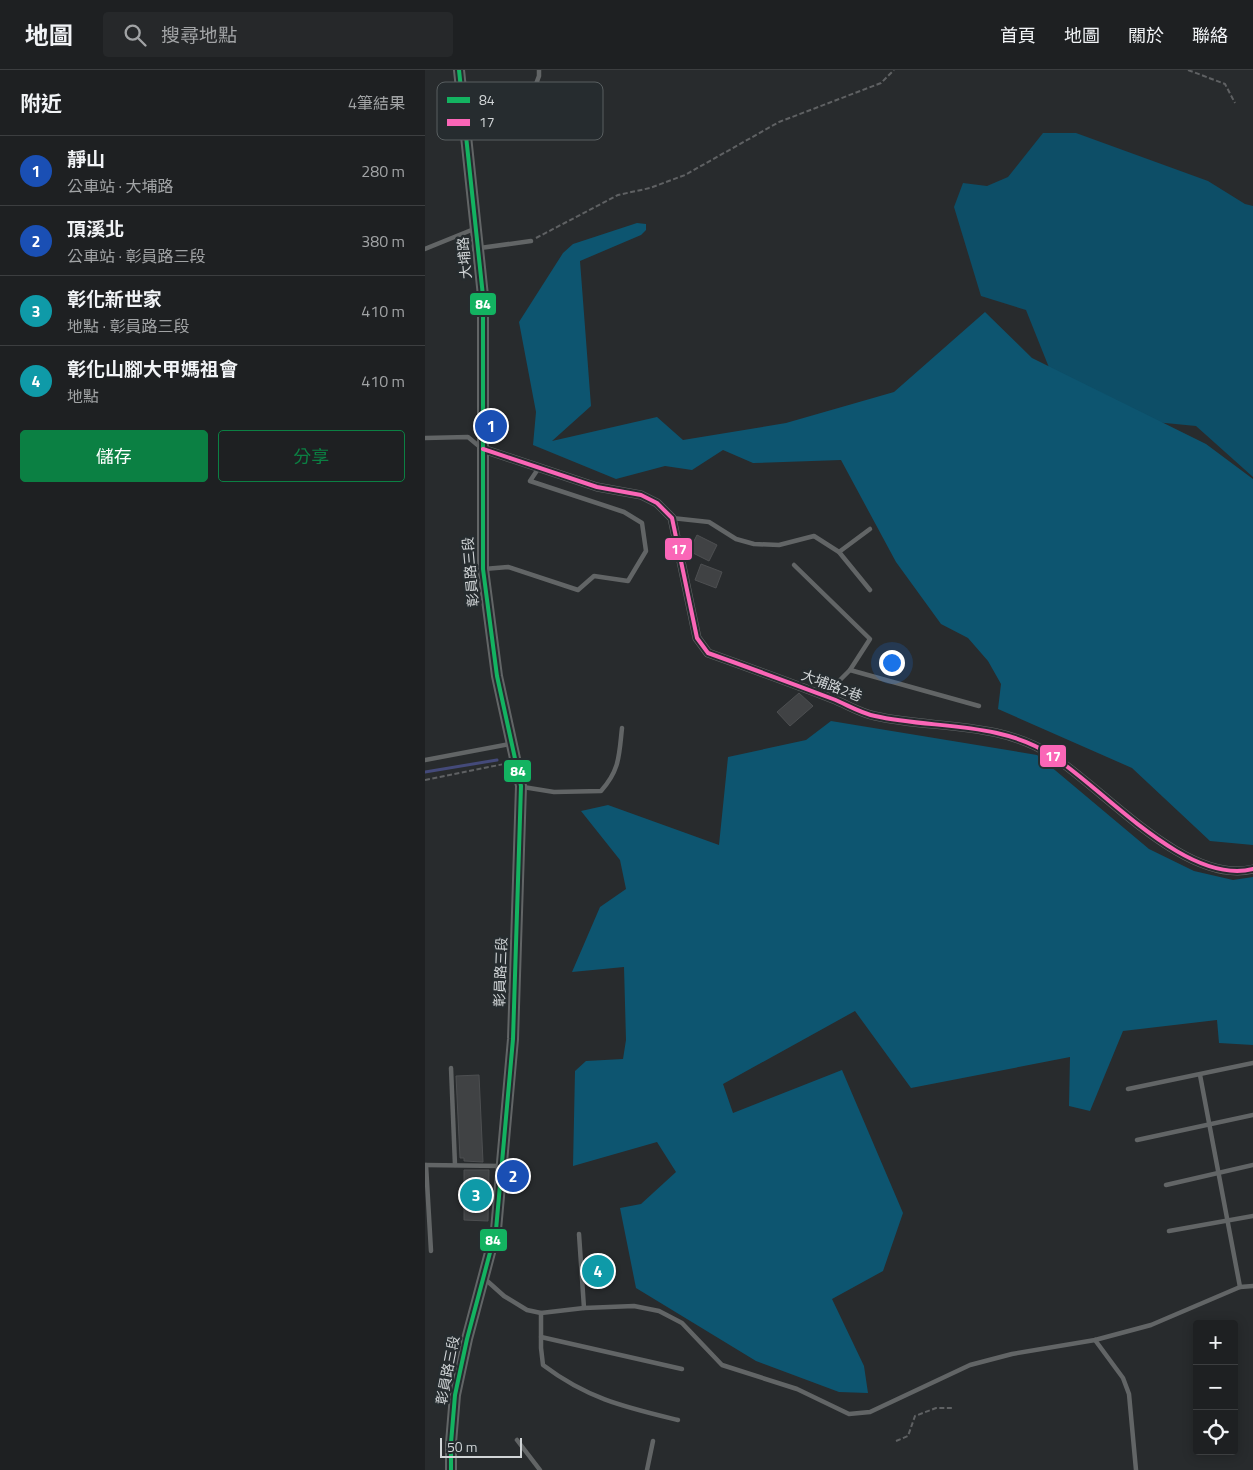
<!DOCTYPE html>
<html lang="zh-TW">
<head>
<meta charset="utf-8">
<style>
	:root { --surface:#1e2022; --page:#26282a; --text:#f1f3f6; --muted:#a1a3a5; --line:#3c3e40; --accent:#0b8043 }
	body { margin:0; font-family:"Titillium Web","Noto Sans TC",sans-serif; background:var(--page); color:var(--text) }
	.controls { position:absolute; right:15px; bottom:15px; display:grid; overflow:hidden; border-radius:5px; box-shadow:0 2px 12px #0003 }
	.controls button { width:45px; height:45px; display:grid; place-items:center; padding:0; border:0; border-bottom:1px solid var(--line); background:var(--surface); color:var(--text); font:25px sans-serif }
	.scale { position:absolute; left:15px; bottom:12px; width:82px; box-sizing:border-box; padding-left:5px; border:2px solid #d1d5d7; border-top:0; font-size:14px; line-height:18px; white-space:nowrap; color:#d1d5d7; -webkit-text-stroke:4px #262c2f; paint-order:stroke }
	.you { position:absolute; left:466px; top:592px; width:18px; height:18px; margin:-12px; border:4px solid #fff; border-radius:50%; background:#1a73e8; box-shadow:0 0 0 8px #1a73e833 }
	.badge { display:grid; place-items:center; width:32px; height:32px; border-radius:50%; background:var(--accent); color:#fff; font-size:16px; font-weight:700 }
	.pin { position:absolute; translate:-50% -50%; border:2px solid #fff; box-shadow:0 1px 5px #0006 }
	.list { margin:0; padding:0; list-style:none }
	h2 { display:flex; justify-content:space-between; align-items:center; height:65px; margin:0; padding:0 20px; font-size:21px }
	h2 small { font-size:16px; font-weight:400; color:var(--muted) }
	.list li { display:grid; grid-template-columns:32px 1fr auto; gap:15px; align-items:center; box-sizing:border-box; height:70px; padding:0 20px; border-top:1px solid var(--line) }
	.list b { display:block; font-size:19px; white-space:nowrap }
	.list p { margin:0; font-size:16px; white-space:nowrap; color:var(--muted) }
	.list em { font-size:16px; font-style:normal; color:var(--muted) }
	.actions { display:flex; gap:10px; padding:15px 20px }
	.actions a { flex:1; padding:11px 0; border:1px solid var(--accent); border-radius:5px; text-align:center; font-size:18px; color:var(--accent) }
	.actions .main { background:var(--accent); color:#fff }
	.icon { flex:none; width:28px; height:28px; fill:none; stroke:currentColor; stroke-width:2; stroke-linecap:round; stroke-linejoin:round }
	.map { position:relative; flex:none; width:828px; height:1400px; overflow:hidden }
	header { display:flex; align-items:center; gap:30px; box-sizing:border-box; height:70px; padding:0 25px; background:var(--surface); border-bottom:1px solid var(--line) }
	header strong { font-size:24px }
	nav { display:flex; gap:28px; margin-inline-start:auto; font-size:18px }
	.search { width:350px; height:45px; background:var(--page); display:flex; align-items:center; gap:12px; box-sizing:border-box; padding:0 18px; border-radius:5px; color:var(--muted); font-size:19px }
	main { display:flex }
	aside { flex:1; background:var(--surface) }
	.map>svg:first-child { display:block }
</style>
</head>
<body>
<header>
<strong>地圖</strong>
<div class="search"><svg class="icon" aria-label="search" viewBox="0 0 24 24"><circle cx="10" cy="10" r="6"/><path d="M15 15l6 6"/></svg>搜尋地點</div>
<nav><a>首頁</a><a>地圖</a><a>關於</a><a>聯絡</a></nav>
</header>
<main>
<aside>
<h2>附近<small>4筆結果</small></h2>
<ul class="list">
<li><span class="badge" style="background:#1a4fb4">1</span><div><b>靜山</b><p>公車站 · 大埔路</p></div><em>280 m</em></li>
<li><span class="badge" style="background:#1a4fb4">2</span><div><b>頂溪北</b><p>公車站 · 彰員路三段</p></div><em>380 m</em></li>
<li><span class="badge" style="background:#0f9aa8">3</span><div><b>彰化新世家</b><p>地點 · 彰員路三段</p></div><em>410 m</em></li>
<li><span class="badge" style="background:#0f9aa8">4</span><div><b>彰化山腳大甲媽祖會</b><p>地點</p></div><em>410 m</em></li>
</ul>
<div class="actions"><a class="main">儲存</a><a>分享</a></div>
</aside>
<div class="map">
<svg width="828" height="1400" viewBox="0 0 828 1400">
	<rect width="100%" height="100%" fill="#282b2d"/>
	<!-- green -->
	<polygon fill="#0d4e67" points="618,63 651,63 783,111 820,134 828,136 828,407 771,356 678,347 627,305 601,240 556,226 529,137 538,113 562,116 583,107"/>
	<!-- forest -->
	<g fill="#0d5570">
		<polygon points="212,153 221,154 221,160 216,165 155,191 166,336 127,371 232,347 258,370 361,353 469,322 560,242 607,288 781,374 828,409 828,775 785,771 707,698 573,639 576,614 563,591 543,568 516,554 471,492 416,390 328,393 298,380 267,400 240,396 191,409 108,375 111,342 94,252 138,183 148,174"/>
		<polygon points="406,651 612,685 724,779 769,801 808,810 828,807 828,975 794,973 792,950 698,961 665,1041 644,1036 645,987 486,1018 430,941 298,1014 308,1043 417,1000 478,1143 458,1201 407,1229 439,1296 443,1323 414,1322 331,1291 211,1218 195,1138 216,1134 251,1102 232,1072 148,1096 150,1001 161,991 198,989 201,970 199,897 147,902 175,837 201,819 195,790 156,741 183,735 294,775 303,687 381,670"/>
	</g>
	<g fill="none" stroke-linecap="round" stroke-linejoin="round">
		<!-- stream -->
		<polyline stroke="#444a7a" stroke-width="3" points="0,702 72,690"/>
	</g>
	<!-- building -->
	<g fill="#404244" stroke="#4d4f51">
		<polygon points="272,465 292,475 284,491 264,481"/>
		<polygon points="276,494 297,502 291,518 270,510"/>
		<polygon points="374,623 388,636 365,656 352,642"/>
		<polygon points="54,1005 58,1092 39,1091 39,1088 35,1088 31,1006"/>
		<polygon points="39,1100 64,1100 63,1151 39,1150"/>
		<polygon points="186,1195 187,1205 161,1207 160,1197"/>
	</g>
	<g fill="none" stroke-linecap="round" stroke-linejoin="round">
		<!-- path -->
		<g stroke="#5f6163" stroke-width="2" stroke-dasharray="5 2.5" stroke-linecap="butt">
			<polyline points="763,0 800,14 810,33"/>
			<polyline points="111,168 193,125 225,118 260,105 354,52 456,13 469,0"/>
			<polyline points="0,710 79,694"/>
			<polyline points="471,1371 483,1366 490,1346 511,1338 529,1338"/>
		</g>
		<!-- service -->
		<g stroke="#626566" stroke-width="4.5">
			<polyline points="38,27 108,22 114,6 114,0"/>
			<polyline points="55,178 106,171"/>
			<polyline points="0,179 49,159"/>
			<polyline points="0,368 43,367 55,377"/>
			<polyline points="247,448 284,452 311,469 329,474 354,475 389,466 414,482 445,520"/>
			<polyline points="414,482 445,459"/>
			<polyline points="369,495 445,569 425,600 413,612 409,629"/>
			<polyline points="59,499 83,497 153,520 169,506 203,511 221,481 217,453 199,442 105,411 113,399"/>
			<polyline points="425,600 554,636"/>
			<polyline points="0,690 85,674"/>
			<path d="M98 717 129 722 176 721C195 700 194 685 197 658"/>
			<polyline points="26,998 30,1095"/>
			<polyline points="775,1005 815,1217"/>
			<polyline points="703,1019 828,993"/>
			<polyline points="712,1070 828,1045"/>
			<polyline points="0,1095 76,1096"/>
			<polyline points="1,1095 6,1181"/>
			<polyline points="741,1115 828,1095"/>
			<polyline points="744,1161 828,1146"/>
			<polyline points="154,1164 159,1238"/>
			<polyline points="60,1209 79,1226 102,1240 116,1243 159,1238 209,1236 234,1241 257,1253 297,1295 372,1319 424,1344 445,1342 545,1295 587,1284 670,1270 726,1255 815,1217 828,1216"/>
			<path d="M116 1243V1278L118 1295C163 1329 200 1337 253 1350"/>
			<polyline points="116,1267 257,1299"/>
			<polyline points="670,1270 698,1308 704,1324 711,1400"/>
			<polyline points="92,1370 115,1400"/>
			<polyline points="222,1400 228,1371"/>
		</g>
		<!-- minor -->
		<path stroke="#626566" stroke-width="9" d="M58 379 172 417 216 425 232 433 247 448 272 568 283 583C325 598 366 613 408 629 421 634 435 643 450 646 507 659 575 651 626 685 678 718 761 816 828 799"/>
		<!-- secondary -->
		<polyline stroke="#626566" stroke-width="12" points="26,1400 26,1373 30,1325 42,1269 71,1160 88,969 96,716 72,606 58,499 58,226 34,0"/>
		<!-- bus-1 casing -->
		<g stroke="#262c2f" stroke-width="8">
			<polyline id="bus-1" points="26,1400 26,1373 30,1325 42,1269 71,1160 88,969 96,716 72,606 58,499 58,226 34,0"/>
		</g>
		<!-- bus-2 casing -->
		<g stroke="#262c2f" stroke-width="8">
			<path id="bus-2" d="M58 379 172 417 216 425 232 433 247 448 272 568 283 583C325 598 366 613 408 629 421 634 435 643 450 646 507 659 575 651 626 685 678 718 761 816 828 799"/>
		</g>
		<!-- bus-1 -->
		<use href="#bus-1" stroke="#13b361" stroke-width="4"/>
		<!-- bus-2 -->
		<use href="#bus-2" stroke="#fa66b7" stroke-width="4"/>
	</g>
	<g text-anchor="middle" dominant-baseline="central" stroke-width="5" stroke-linejoin="round" paint-order="stroke">
		<!-- street labels -->
		<g font-size="14" fill="#d1d5d7" stroke="#262c2f">
			<text transform="translate(39 188) rotate(-95)">大埔路</text>
			<text transform="translate(45 502) rotate(-95)">彰員路三段</text>
			<text transform="translate(407 615) rotate(21)">大埔路2巷</text>
			<text transform="translate(75 902) rotate(-88)">彰員路三段</text>
			<text transform="translate(22 1300) rotate(-79)">彰員路三段</text>
		</g>
	</g>
	<!-- legend -->
	<rect x="12" y="12" width="166" height="58" rx="8" fill="#262c2f" stroke="#595f61" stroke-width="1"/>
	<rect x="22" y="27" width="23" height="6" fill="#13b361"/>
	<rect x="22" y="49" width="23" height="7" fill="#fa66b7"/>
	<g font-size="14" fill="#d1d5d7">
		<text x="54" y="35">84</text>
		<text x="54" y="57">17</text>
	</g>
	<g stroke="#262c2f" stroke-width="2">
		<rect x="44" y="222" width="28" height="24" rx="5" fill="#13b361"/>
		<rect x="239" y="467" width="29" height="24" rx="5" fill="#fa66b7"/>
		<rect x="614" y="674" width="28" height="24" rx="5" fill="#fa66b7"/>
		<rect x="78" y="689" width="29" height="24" rx="5" fill="#13b361"/>
		<rect x="54" y="1158" width="29" height="24" rx="5" fill="#13b361"/>
	</g>
	<g font-size="14" text-anchor="middle" font-weight="bold" fill="#fff">
		<text x="58" y="239">84</text>
		<text x="254" y="484">17</text>
		<text x="628" y="691">17</text>
		<text x="93" y="706">84</text>
		<text x="68" y="1175">84</text>
	</g>
</svg>
<div class="controls">
<button>+</button>
<button>−</button>
<button><svg class="icon" aria-label="locate" viewBox="0 0 24 24"><circle cx="12" cy="12" r="6"/><path d="M12 2v4M12 18v4M2 12h4M18 12h4"/></svg></button>
</div>
<div class="scale">50 m</div>
<div class="you"></div>
<div class="pin badge" style="left:66px;top:356px;background:#1a4fb4">1</div>
<div class="pin badge" style="left:88px;top:1106px;background:#1a4fb4">2</div>
<div class="pin badge" style="left:51px;top:1125px;background:#0f9aa8">3</div>
<div class="pin badge" style="left:173px;top:1201px;background:#0f9aa8">4</div>
</div>
</main>
</body>
</html>
